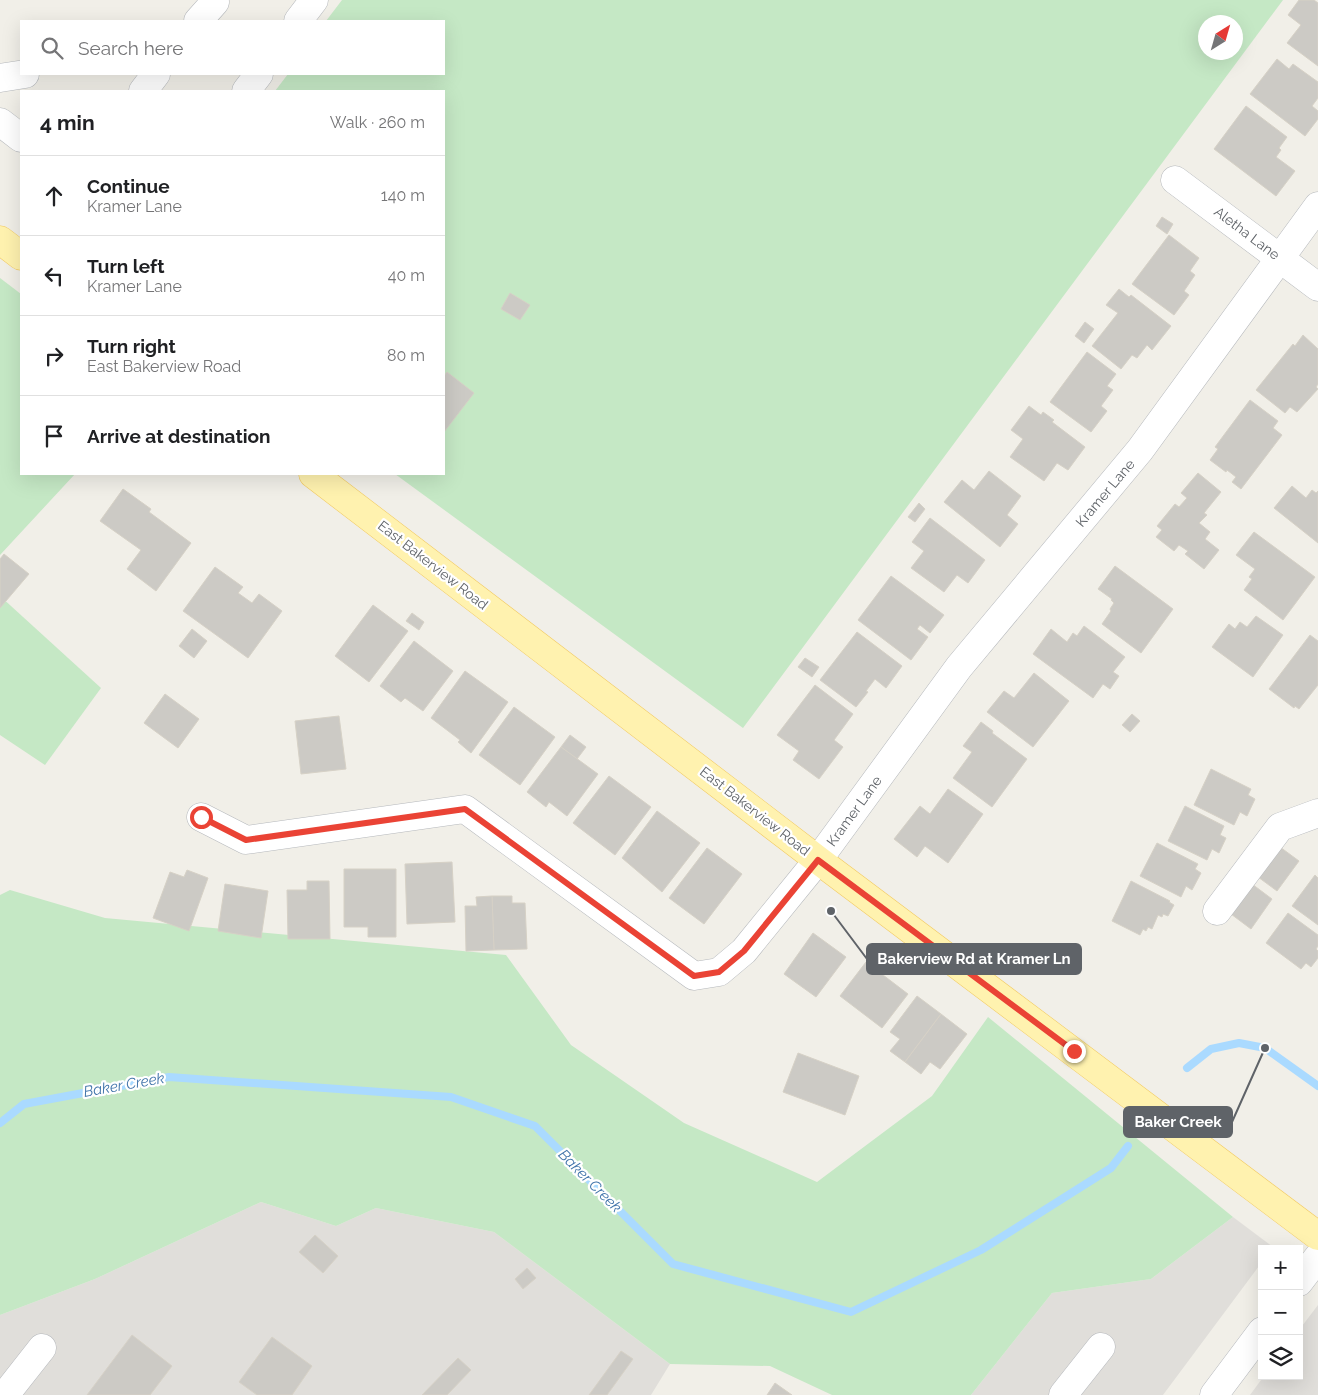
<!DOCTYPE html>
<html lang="en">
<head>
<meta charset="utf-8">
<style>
	:root { --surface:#fff; --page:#f6f6f6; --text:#202124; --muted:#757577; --line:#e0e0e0 }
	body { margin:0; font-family:Raleway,sans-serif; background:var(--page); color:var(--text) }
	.controls { position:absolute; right:15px; bottom:15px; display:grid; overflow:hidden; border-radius:0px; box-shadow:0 5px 20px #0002 }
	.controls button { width:45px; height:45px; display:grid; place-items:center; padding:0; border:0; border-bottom:1px solid var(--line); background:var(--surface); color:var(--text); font:25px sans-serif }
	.compass { position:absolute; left:1198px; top:15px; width:45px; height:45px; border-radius:50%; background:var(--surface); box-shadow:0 5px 20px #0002; rotate:37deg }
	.stop { position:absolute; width:15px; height:15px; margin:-11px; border:4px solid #ea4335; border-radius:50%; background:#fff }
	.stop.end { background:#ea4335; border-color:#fff; box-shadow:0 1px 5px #0008 }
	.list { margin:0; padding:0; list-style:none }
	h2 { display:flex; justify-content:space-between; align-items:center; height:65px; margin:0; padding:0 20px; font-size:21px }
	h2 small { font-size:16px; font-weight:400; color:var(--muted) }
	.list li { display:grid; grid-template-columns:32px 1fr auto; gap:15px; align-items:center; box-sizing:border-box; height:80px; padding:0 20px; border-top:1px solid var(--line) }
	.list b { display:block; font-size:19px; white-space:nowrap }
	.list p { margin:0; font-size:16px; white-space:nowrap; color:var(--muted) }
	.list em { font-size:16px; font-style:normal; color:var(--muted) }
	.icon { flex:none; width:28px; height:28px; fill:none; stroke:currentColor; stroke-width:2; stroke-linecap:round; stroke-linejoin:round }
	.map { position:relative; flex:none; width:1318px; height:1395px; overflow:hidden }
	.search { position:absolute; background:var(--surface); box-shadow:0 5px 20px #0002; left:20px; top:20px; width:425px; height:55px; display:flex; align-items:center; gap:12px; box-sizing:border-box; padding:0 18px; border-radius:0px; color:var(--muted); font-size:19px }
	.panel { position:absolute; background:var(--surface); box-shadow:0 5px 20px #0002; left:20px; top:90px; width:425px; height:385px; border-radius:0px }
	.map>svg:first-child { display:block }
</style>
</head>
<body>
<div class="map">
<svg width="1318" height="1395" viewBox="0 0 1318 1395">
	<rect width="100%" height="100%" fill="#f1efe8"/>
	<!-- industrial -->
	<g fill="#e0deda">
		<polygon points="261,1202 336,1226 376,1208 494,1232 670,1364 651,1395 0,1395 0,1315 95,1279"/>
		<polygon points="1233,1217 1273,1247 1271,1249 1262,1249 1262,1262 1163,1395 971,1395 1052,1293 1151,1279"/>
		<polygon points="1318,1305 1318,1395 1250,1395 1264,1376 1299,1376 1299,1330"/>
	</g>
	<!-- green -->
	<g fill="#c5e8c5" fill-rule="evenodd">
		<path d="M342 0H1283L743 728 395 474H444V91H275L288 74H444V21H326ZM1206 22H1236V52H1206Z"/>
		<polygon points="0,278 21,294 21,474 75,474 0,555"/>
		<polygon points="0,596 101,688 45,765 0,735"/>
		<polygon points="10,890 105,918 506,955 571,1045 684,1123 817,1182 932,1096 988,1017 1233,1217 1151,1279 1052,1293 971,1395 832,1395 770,1366 670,1364 494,1232 376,1208 336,1226 261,1202 95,1279 0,1315 0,895"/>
	</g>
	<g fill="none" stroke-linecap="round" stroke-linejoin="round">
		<!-- stream -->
		<g stroke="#aadaff" stroke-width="8">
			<polyline points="1187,1068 1211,1049 1239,1043 1265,1048 1318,1086"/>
			<polyline points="0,1123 24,1104 169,1077 451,1097 535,1126 673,1264 851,1312 981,1250 1111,1168 1128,1146"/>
		</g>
	</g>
	<!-- building -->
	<g fill="#cccac5" stroke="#d6d1c6">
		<polygon points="1299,0 1314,0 1318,3 1318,66 1287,43 1301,25 1288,15"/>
		<polygon points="1277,59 1289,69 1293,64 1318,82 1318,98 1312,106 1318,111 1318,119 1305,136 1250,94"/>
		<polygon points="1246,106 1287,137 1279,148 1281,150 1276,157 1295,171 1276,196 1214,149"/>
		<polygon points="1162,217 1173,224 1167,234 1156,226"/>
		<polygon points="1169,235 1199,258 1190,271 1195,275 1184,291 1189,295 1174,315 1132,284"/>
		<polygon points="1119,289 1129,297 1131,295 1171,326 1152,350 1147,345 1137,358 1132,355 1121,369 1092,346 1118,313 1106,305"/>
		<polygon points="510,293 530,305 520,320 501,309"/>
		<polygon points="1085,322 1094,329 1084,343 1075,336"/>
		<polygon points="1303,335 1318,349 1318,384 1316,387 1318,389 1297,412 1290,407 1285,413 1256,390 1293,344 1295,346"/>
		<polygon points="1087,352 1116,374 1107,386 1113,390 1101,406 1107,411 1091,432 1050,402"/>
		<polygon points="447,372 474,393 444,432 444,376"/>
		<polygon points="1250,400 1278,421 1273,428 1282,435 1241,489 1232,482 1236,477 1227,470 1226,472 1210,460 1218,449 1215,447"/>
		<polygon points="1029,406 1041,415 1043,412 1054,420 1052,422 1085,447 1068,470 1057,463 1044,481 1010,457 1023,439 1011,430"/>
		<polygon points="989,471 1021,496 1007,515 1018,524 1000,547 944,502 962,480 974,490"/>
		<polygon points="1198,473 1221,492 1204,513 1207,515 1199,523 1210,532 1205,539 1219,550 1204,569 1185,554 1188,551 1179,545 1174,551 1156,537 1162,530 1157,526 1175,504 1179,507 1187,498 1181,493"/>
		<polygon points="1292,486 1306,498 1312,490 1316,493 1318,491 1318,543 1274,508"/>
		<polygon points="123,489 151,509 149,512 191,543 156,591 127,569 141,550 100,521"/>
		<polygon points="919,503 925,509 915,522 908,517"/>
		<polygon points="930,518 985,560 968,583 957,575 944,592 911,568 924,551 912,542"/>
		<polygon points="1254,532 1315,577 1283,620 1244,590 1252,579 1249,577 1255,569 1236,555"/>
		<polygon points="4,554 29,574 0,608 0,559"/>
		<polygon points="1115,566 1173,609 1141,653 1102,624 1111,611 1110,609 1114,603 1111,600 1112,599 1098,589"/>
		<polygon points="215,567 243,587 238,593 252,603 259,594 282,611 248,658 183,611"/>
		<polygon points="891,576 944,615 930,633 920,625 917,629 928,637 911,660 858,620"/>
		<polygon points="373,605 408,631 369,682 335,656"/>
		<polygon points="412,613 424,622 419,630 406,621"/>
		<polygon points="1256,616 1283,635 1253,677 1212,647 1229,624 1235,629 1240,622 1247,627"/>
		<polygon points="1084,626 1125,657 1113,672 1119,676 1110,689 1103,684 1093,698 1033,654 1051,629 1067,642 1073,633 1077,636"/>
		<polygon points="192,629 207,641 194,658 179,646"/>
		<polygon points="857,632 902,666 886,688 875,679 866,691 868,692 856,707 820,680"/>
		<polygon points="1310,635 1318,641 1318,685 1299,709 1295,706 1294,708 1269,689"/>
		<polygon points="414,641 453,671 423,711 405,698 401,702 380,686"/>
		<polygon points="805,658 819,667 812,677 798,667"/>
		<polygon points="465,671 508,702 471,753 458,742 460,740 431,718"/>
		<polygon points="1034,673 1069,701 1033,747 987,712 1004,691 1014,698"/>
		<polygon points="815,685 853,714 834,740 843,747 819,779 793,760 799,751 777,735"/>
		<polygon points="165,694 199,719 178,748 144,723"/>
		<polygon points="514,707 555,737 520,785 479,755"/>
		<polygon points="1132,714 1140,721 1130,732 1122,725"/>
		<polygon points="339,716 346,769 301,774 295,721"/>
		<polygon points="981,722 993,731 992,733 1027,759 992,807 953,778 972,752 963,746"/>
		<polygon points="570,735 586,747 577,759 561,747"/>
		<polygon points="561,747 598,774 567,816 549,802 546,807 527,792"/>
		<polygon points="1211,769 1251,789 1248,795 1255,799 1247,816 1240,812 1234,825 1194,805"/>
		<polygon points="609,776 651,807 615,855 573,823"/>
		<polygon points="948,789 983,814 948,863 925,846 917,857 894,839 920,806 930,814"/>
		<polygon points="1185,806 1224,826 1220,835 1226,838 1219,853 1212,849 1207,860 1168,841"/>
		<polygon points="657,811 700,843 662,892 622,858"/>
		<polygon points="1157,843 1198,864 1195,869 1201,873 1192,890 1186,886 1181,897 1140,876"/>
		<polygon points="1280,847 1299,861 1277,891 1258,877"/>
		<polygon points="707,848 742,874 704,924 669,898"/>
		<polygon points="452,862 455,922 407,924 405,864"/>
		<polygon points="344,869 396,869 396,937 368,937 368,927 344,927"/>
		<polygon points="187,870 208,878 189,931 153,918 170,872 184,877"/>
		<polygon points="1315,875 1318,878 1318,925 1292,906"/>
		<polygon points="307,881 329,881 330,939 288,939 287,890 307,890"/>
		<polygon points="1131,881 1170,901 1169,902 1174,905 1168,916 1163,914 1162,917 1158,915 1152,929 1148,927 1146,931 1143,929 1140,935 1112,921"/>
		<polygon points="225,884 268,891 261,938 218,931"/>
		<polygon points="1252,884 1272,899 1251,929 1231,914"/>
		<polygon points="492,896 512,896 512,903 525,903 527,949 494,950"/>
		<polygon points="492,896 494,950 466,951 465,906 477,906 476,897"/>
		<polygon points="1288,913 1318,935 1318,946 1316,949 1318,951 1318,958 1311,967 1306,963 1301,969 1266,943"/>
		<polygon points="813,933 846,957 816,997 784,974"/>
		<polygon points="866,962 908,994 882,1028 840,996"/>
		<polygon points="917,996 941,1014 905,1062 890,1051 900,1039 890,1032"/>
		<polygon points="941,1014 967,1034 940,1069 930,1062 921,1074 905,1062"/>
		<polygon points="798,1053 859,1076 845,1115 783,1092"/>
		<polygon points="315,1235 338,1256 323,1273 299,1252"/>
		<polygon points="527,1268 536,1278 523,1289 515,1279"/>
		<polygon points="132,1335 172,1366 150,1395 87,1395"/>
		<polygon points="272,1337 312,1366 292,1395 257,1395 239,1382"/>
		<polygon points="621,1351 633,1359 607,1395 589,1395"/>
		<polygon points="458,1358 471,1370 447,1395 422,1395"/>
		<polygon points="775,1383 792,1395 767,1395"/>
	</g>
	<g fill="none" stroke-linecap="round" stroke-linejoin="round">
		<!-- minor casing -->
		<g stroke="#b5b8bc" stroke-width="29">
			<g id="minor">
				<polyline points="198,21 215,2 214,0"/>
				<polyline points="298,21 314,0"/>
				<polyline points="0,78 25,74"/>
				<polyline points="143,91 156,74"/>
				<polyline points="246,91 259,74"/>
				<polyline points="0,122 21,138"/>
				<polyline points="1175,180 1318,287"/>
				<polyline points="201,817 246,840 465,809 694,976 719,972 744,951 818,860 959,667 1140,450 1318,206"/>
				<polyline points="1217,911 1280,827 1318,813"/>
				<polyline points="1299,1282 1318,1257"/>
				<polyline points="5,1395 42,1348"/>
				<polyline points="1063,1395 1101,1347"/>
				<polyline points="1214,1395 1262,1331"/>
			</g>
		</g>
		<!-- major casing -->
		<g stroke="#f2c960" stroke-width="29">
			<g id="major">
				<polyline points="0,240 21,256"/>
				<polyline points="313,474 818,860 1318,1236"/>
			</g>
		</g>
		<!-- minor -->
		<use href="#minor" stroke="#fff" stroke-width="28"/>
		<!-- major -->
		<use href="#major" stroke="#fff2af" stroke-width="28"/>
	</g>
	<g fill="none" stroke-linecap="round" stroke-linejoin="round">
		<!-- route -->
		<polyline stroke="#ea4335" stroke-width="6" points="201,817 246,840 465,809 694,976 719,972 744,951 818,860 1074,1051"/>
	</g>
	<g text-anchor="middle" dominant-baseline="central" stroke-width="4.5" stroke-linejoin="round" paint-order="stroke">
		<!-- street labels -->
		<g font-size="14" fill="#5f6368" stroke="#fff">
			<text transform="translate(1247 233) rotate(37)">Aletha Lane</text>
			<text transform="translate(1105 493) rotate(-50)">Kramer Lane</text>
			<text transform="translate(433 565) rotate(38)">East Bakerview Road</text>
			<text transform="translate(755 811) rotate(38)">East Bakerview Road</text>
			<text transform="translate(854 811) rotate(-54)">Kramer Lane</text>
		</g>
		<!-- water labels -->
		<g font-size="15" font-style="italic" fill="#4174aa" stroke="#fff">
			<text transform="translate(124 1085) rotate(-10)">Baker Creek</text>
			<text transform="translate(590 1181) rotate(45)">Baker Creek</text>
		</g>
	</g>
	<!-- callouts -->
	<path fill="none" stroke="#5f6368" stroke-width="2" d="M831 911L867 959M1265 1048L1232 1122"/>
	<g fill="#5f6368" stroke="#fff" stroke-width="2">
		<circle cx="831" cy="911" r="5"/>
		<circle cx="1265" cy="1048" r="5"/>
	</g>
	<g fill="#5f6368" stroke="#5f6368" stroke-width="2">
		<rect x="867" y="944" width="214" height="30" rx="5"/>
		<rect x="1124" y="1107" width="108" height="30" rx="5"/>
	</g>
	<g font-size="15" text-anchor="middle" font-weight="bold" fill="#fff">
		<text x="974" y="964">Bakerview Rd at Kramer Ln</text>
		<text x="1178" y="1127">Baker Creek</text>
	</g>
</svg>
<div class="controls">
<button>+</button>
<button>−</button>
<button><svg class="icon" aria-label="layers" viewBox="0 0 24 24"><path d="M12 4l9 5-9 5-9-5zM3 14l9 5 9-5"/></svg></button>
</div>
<svg class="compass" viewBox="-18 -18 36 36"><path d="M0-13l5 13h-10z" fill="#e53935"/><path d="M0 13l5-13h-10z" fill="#757577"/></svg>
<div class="stop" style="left:201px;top:817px"></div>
<div class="stop end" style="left:1074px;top:1051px"></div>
<div class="search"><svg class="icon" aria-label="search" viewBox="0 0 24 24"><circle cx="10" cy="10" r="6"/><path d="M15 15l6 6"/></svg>Search here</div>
<section class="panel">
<h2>4 min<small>Walk · 260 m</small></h2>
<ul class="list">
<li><svg class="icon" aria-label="ahead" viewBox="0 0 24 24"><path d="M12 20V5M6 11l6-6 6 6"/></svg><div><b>Continue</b><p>Kramer Lane</p></div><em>140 m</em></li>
<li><svg class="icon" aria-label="left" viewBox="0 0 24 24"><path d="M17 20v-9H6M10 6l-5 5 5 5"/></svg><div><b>Turn left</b><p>Kramer Lane</p></div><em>40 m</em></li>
<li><svg class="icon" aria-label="right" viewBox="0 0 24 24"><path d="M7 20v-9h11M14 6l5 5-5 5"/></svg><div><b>Turn right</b><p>East Bakerview Road</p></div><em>80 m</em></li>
<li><svg class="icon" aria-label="arrive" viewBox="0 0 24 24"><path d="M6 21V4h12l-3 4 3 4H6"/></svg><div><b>Arrive at destination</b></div></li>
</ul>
</section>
</div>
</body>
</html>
